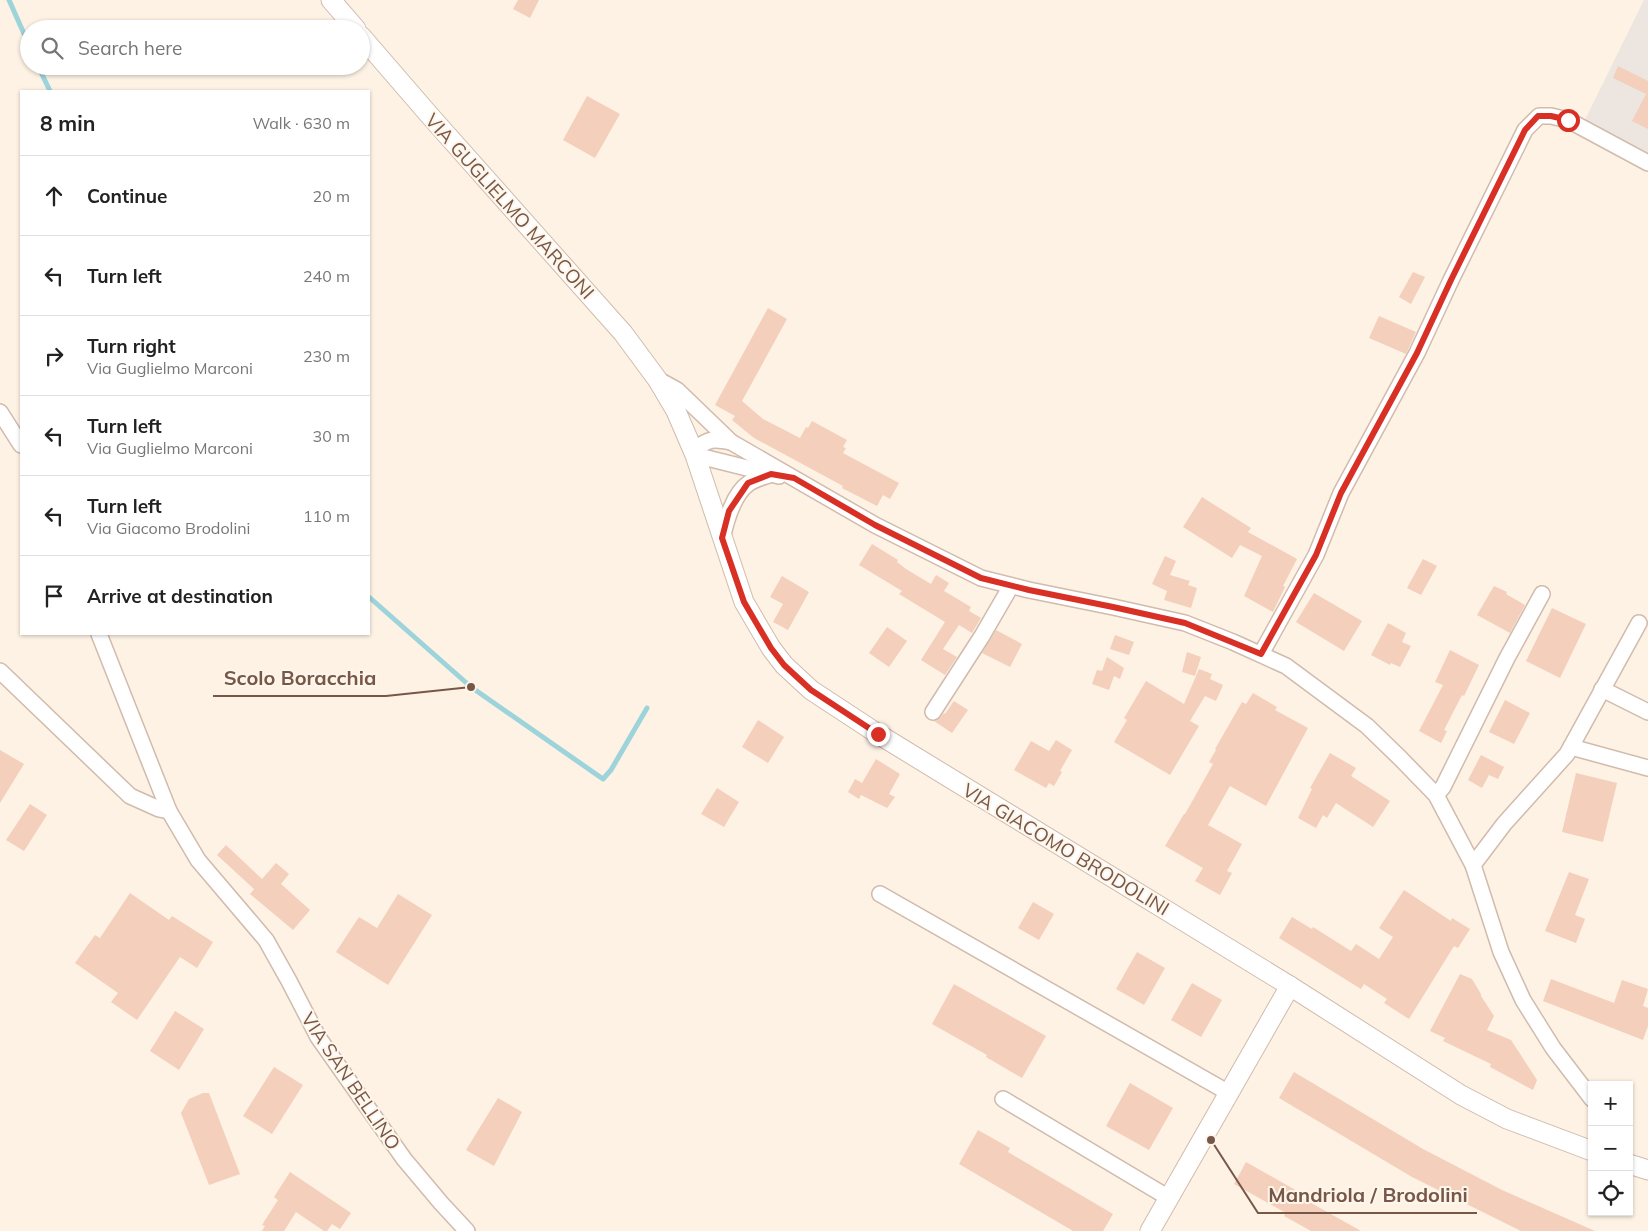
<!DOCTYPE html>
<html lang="en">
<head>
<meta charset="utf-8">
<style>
	:root { --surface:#fff; --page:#f2f2f2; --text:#222; --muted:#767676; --line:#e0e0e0 }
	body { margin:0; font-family:Mulish,sans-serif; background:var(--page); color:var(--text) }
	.controls { position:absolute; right:15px; bottom:15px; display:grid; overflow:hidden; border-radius:0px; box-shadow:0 1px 4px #0004 }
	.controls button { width:45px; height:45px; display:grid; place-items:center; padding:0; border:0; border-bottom:1px solid var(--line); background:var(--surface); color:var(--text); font:25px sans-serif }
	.stop { position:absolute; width:15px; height:15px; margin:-11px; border:4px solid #d93025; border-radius:50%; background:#fff }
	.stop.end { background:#d93025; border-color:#fff; box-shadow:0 1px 5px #0008 }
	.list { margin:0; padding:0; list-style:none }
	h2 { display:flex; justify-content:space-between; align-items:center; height:65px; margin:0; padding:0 20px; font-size:21px }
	h2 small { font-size:16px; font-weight:400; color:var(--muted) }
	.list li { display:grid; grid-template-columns:32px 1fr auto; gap:15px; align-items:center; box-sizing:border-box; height:80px; padding:0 20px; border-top:1px solid var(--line) }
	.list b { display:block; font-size:19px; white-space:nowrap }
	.list p { margin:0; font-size:16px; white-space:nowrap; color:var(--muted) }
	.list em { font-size:16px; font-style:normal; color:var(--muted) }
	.icon { flex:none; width:28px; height:28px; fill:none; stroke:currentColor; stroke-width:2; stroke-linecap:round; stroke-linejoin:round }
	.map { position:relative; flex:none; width:1648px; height:1231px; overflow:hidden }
	.search { position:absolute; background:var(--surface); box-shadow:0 1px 4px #0004; left:20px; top:20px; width:350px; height:55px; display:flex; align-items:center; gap:12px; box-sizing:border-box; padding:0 18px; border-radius:28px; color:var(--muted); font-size:19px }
	.panel { position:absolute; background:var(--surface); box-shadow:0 1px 4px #0004; left:20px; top:90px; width:350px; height:545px; border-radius:0px }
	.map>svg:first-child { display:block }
</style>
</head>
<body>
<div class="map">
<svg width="1648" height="1231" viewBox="0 0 1648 1231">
	<rect width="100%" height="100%" fill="#fdf2e4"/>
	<!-- industrial -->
	<polygon fill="#ede5df" points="1644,0 1648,0 1648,165 1579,132"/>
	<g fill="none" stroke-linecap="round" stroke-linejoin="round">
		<!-- stream -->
		<g stroke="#9dd3da" stroke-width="5">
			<polyline points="9,0 29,45"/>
			<polyline points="38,66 50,91"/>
			<polyline points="369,597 471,687 603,779 611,770 647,708"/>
		</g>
	</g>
	<!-- building -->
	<g fill="#f4cfbb">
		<polygon points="518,0 539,0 530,18 513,9"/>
		<polygon points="1618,66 1648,81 1648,129 1632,121 1646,94 1613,78"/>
		<polygon points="587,96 620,114 595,158 563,140"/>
		<polygon points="1413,272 1425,277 1411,304 1399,297"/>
		<polygon points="768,308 787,319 742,401 763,419 800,438 806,427 808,428 812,421 847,440 843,447 846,448 843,453 899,483 890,499 883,495 877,506 842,488 843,486 754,438 732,420 735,416 715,405"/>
		<polygon points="1379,316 1416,332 1406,354 1369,338"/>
		<polygon points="1202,497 1251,528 1248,532 1297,559 1283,586 1285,587 1273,612 1244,596 1262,556 1240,545 1232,558 1183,527"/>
		<polygon points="872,544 898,560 897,562 906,569 931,584 936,575 949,583 944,591 971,607 969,611 981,618 972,633 959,625 943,649 957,657 945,675 921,660 945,622 899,594 902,591 859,565"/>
		<polygon points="1165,556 1176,561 1170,575 1190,581 1188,585 1197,588 1191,608 1164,600 1167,591 1152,584"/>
		<polygon points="1423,559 1437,566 1421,595 1407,588"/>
		<polygon points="782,576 809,592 788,630 773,622 783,604 770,597"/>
		<polygon points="1494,586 1507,592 1506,594 1525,605 1510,633 1477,615"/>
		<polygon points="1314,593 1362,621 1344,651 1296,622"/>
		<polygon points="1552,608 1586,624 1560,678 1526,661"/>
		<polygon points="1388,623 1406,633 1402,642 1411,646 1400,667 1391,663 1390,665 1371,655"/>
		<polygon points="887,627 907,641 889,667 869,653"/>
		<polygon points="996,630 1022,644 1010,667 982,653"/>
		<polygon points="1115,635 1134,642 1129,655 1110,649"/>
		<polygon points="1450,650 1479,665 1464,696 1462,695 1444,730 1447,731 1441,743 1419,731 1443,685 1435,682"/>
		<polygon points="1187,652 1201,657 1195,676 1182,672"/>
		<polygon points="1107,657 1124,668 1120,679 1114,676 1109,690 1092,684 1097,670 1102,671"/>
		<polygon points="1199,669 1212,674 1210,679 1223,685 1216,701 1205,696 1190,721 1199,726 1170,775 1114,742 1127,720 1124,718 1146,681 1184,704"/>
		<polygon points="1253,693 1277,707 1275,710 1308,728 1266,806 1230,786 1208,825 1242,844 1227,871 1232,873 1220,895 1195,881 1203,868 1165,846 1184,814 1185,814 1213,764 1209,762 1216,750 1215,749 1242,702 1246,704"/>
		<polygon points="1505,700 1530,713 1514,744 1489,732"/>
		<polygon points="954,701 968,710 952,733 934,721 938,720 944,713 945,714"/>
		<polygon points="758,720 784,737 768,763 742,747"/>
		<polygon points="1056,740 1072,750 1060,771 1062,772 1054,786 1049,783 1046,788 1014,770 1031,741 1049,751"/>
		<polygon points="0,750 24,764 0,803"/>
		<polygon points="1330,753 1356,768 1351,776 1390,801 1373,827 1336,803 1327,818 1323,815 1316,828 1298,818 1312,789 1310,788"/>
		<polygon points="1481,755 1504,767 1498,779 1489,775 1482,788 1468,780"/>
		<polygon points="876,759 900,774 889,794 895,797 887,808 861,795 859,799 848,792 855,779 862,783"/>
		<polygon points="1576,773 1617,783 1603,842 1562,832"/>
		<polygon points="717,788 739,802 724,827 701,814"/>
		<polygon points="30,804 47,815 24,851 6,840"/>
		<polygon points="226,845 262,879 276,863 289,874 281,884 310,910 293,930 250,894 254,889 217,855"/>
		<polygon points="1569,872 1589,879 1575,915 1585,919 1576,943 1545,931"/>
		<polygon points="1404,890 1451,921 1452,918 1470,929 1458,948 1454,946 1409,1019 1384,1003 1387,999 1364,984 1361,989 1279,938 1292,917 1312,929 1313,927 1351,951 1356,944 1379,959 1393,937 1379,928"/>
		<polygon points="130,893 169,920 172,916 213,942 197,968 180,957 137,1020 111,1002 118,993 75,963 95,935 100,938"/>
		<polygon points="398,894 432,915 388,985 336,952 359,917 377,928"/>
		<polygon points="1033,902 1054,914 1039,940 1018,928"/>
		<polygon points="1137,952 1165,968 1144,1005 1116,989"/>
		<polygon points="1460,974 1472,979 1481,994 1481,996 1494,1016 1487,1030 1511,1040 1537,1080 1533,1090 1490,1067 1491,1064 1443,1041 1445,1038 1430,1031"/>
		<polygon points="1551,979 1614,1003 1622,980 1648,989 1643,1006 1648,1008 1648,1026 1643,1040 1543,1001"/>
		<polygon points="1192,983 1222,1000 1201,1037 1171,1020"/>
		<polygon points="954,984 1046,1036 1022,1078 986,1057 987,1055 932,1024"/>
		<polygon points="175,1011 204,1029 179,1070 150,1051"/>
		<polygon points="274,1067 303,1085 272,1134 243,1116"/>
		<polygon points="1294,1072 1423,1149 1502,1190 1595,1231 1521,1231 1412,1177 1279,1098"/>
		<polygon points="1130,1083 1173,1108 1149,1150 1106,1126"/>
		<polygon points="203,1093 209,1093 240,1174 209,1185 181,1113 189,1099"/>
		<polygon points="498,1098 522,1112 494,1166 466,1150"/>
		<polygon points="978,1130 1010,1148 1008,1152 1113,1214 1103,1231 1073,1231 959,1164"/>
		<polygon points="1246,1162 1299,1192 1297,1195 1361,1231 1311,1231 1284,1216 1286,1213 1234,1184"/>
		<polygon points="290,1172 351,1213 340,1229 332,1224 327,1231 324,1231 296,1212 284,1231 262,1231 265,1226 262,1225 278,1200 274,1197"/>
	</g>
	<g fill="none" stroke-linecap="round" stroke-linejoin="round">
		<!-- minor casing -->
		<g stroke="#d1bbac" stroke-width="18">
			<g id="minor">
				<polyline points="657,379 677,390 731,442 875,525 981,578 1029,590 1113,607 1185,623 1233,642 1286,666 1367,726 1401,759 1436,795 1473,865 1501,952 1523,1000 1553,1048 1592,1099"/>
				<polyline points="0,412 21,445"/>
				<path d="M693 450C709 439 712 438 731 442"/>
				<polyline points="695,455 779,476"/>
				<path d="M722 539C726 521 733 494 749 483 755 479 764 477 771 474"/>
				<polyline points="99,634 169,811 198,860 266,940 289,981 318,1037 404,1159 441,1203 467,1231"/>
				<polyline points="1261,654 1316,555 1341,493 1417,353 1451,280 1525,130 1539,116 1551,116 1568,120 1648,163"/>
				<polyline points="0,671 130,796 159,809 169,811"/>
				<polyline points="1602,689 1648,712"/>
				<polyline points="933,712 982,636 1011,586"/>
				<polyline points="1571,747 1648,768"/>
				<polyline points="1436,795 1443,787 1507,658 1542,594"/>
				<polyline points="1473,865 1504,824 1567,754 1639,623"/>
				<polyline points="880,894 1229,1093"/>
				<polyline points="1003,1099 1169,1198"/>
			</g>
		</g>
		<!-- tertiary casing -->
		<g stroke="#d1bbac" stroke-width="21">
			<g id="tertiary">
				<polyline points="331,0 356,29"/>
				<polyline points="361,36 431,117 623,333 657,379 676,411 695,455 744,602 771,648 784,665 811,690 878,734 1290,986 1461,1095 1507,1119 1592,1151"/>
				<polyline points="1629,1164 1648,1170"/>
				<polyline points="1150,1231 1290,986"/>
			</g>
		</g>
		<!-- minor -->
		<use href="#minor" stroke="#fff" stroke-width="15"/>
		<!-- tertiary -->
		<use href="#tertiary" stroke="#fff" stroke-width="19"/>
	</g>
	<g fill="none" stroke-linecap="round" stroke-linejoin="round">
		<!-- route -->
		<polyline stroke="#d93025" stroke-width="6" points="878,734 811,690 784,665 771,648 744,602 722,538 729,511 748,483 771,474 794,478 875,525 981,578 1029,590 1113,607 1185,623 1261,654 1316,555 1341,493 1417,353 1451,280 1525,130 1538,116 1551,116 1568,120"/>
	</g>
	<g text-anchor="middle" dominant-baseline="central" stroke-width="4" stroke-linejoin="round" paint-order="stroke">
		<!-- street labels -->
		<g font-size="19" fill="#775748" stroke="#fff6eb">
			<text transform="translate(510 206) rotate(48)">VIA GUGLIELMO MARCONI</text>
			<text transform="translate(1066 849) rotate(31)">VIA GIACOMO BRODOLINI</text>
			<text transform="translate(351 1081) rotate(56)">VIA SAN BELLINO</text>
		</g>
	</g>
	<!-- callouts -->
	<path fill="none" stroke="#775748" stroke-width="2" d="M471 687L386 696H213M1211 1140L1258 1213H1477"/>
	<g fill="#775748" stroke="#fff6eb" stroke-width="2">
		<circle cx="471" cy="687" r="5"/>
		<circle cx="1211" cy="1140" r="5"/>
	</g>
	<g font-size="20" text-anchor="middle" font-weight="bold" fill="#775748" stroke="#fff6eb" stroke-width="4" stroke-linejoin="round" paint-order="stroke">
		<text x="300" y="685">Scolo Boracchia</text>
		<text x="1368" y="1202">Mandriola / Brodolini</text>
	</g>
</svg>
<div class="controls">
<button>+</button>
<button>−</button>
<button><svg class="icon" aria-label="locate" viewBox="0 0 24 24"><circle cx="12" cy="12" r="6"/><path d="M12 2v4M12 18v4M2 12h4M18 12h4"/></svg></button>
</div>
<div class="stop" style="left:1568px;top:120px"></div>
<div class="stop end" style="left:878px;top:734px"></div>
<div class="search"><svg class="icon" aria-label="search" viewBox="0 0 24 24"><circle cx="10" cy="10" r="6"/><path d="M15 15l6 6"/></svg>Search here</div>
<section class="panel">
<h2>8 min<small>Walk · 630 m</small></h2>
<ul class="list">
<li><svg class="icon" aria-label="ahead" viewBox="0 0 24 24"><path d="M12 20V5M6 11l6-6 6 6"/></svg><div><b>Continue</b></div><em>20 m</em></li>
<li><svg class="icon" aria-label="left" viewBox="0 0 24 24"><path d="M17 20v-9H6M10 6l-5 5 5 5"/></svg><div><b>Turn left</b></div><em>240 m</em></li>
<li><svg class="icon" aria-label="right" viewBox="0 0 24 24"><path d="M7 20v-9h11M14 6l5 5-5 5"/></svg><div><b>Turn right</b><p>Via Guglielmo Marconi</p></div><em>230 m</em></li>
<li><svg class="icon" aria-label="left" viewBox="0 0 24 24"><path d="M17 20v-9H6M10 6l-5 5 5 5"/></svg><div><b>Turn left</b><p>Via Guglielmo Marconi</p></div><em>30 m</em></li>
<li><svg class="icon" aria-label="left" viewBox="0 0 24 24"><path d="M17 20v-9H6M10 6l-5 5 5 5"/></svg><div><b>Turn left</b><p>Via Giacomo Brodolini</p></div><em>110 m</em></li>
<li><svg class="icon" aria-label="arrive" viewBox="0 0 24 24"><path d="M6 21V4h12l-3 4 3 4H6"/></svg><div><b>Arrive at destination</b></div></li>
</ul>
</section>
</div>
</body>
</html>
